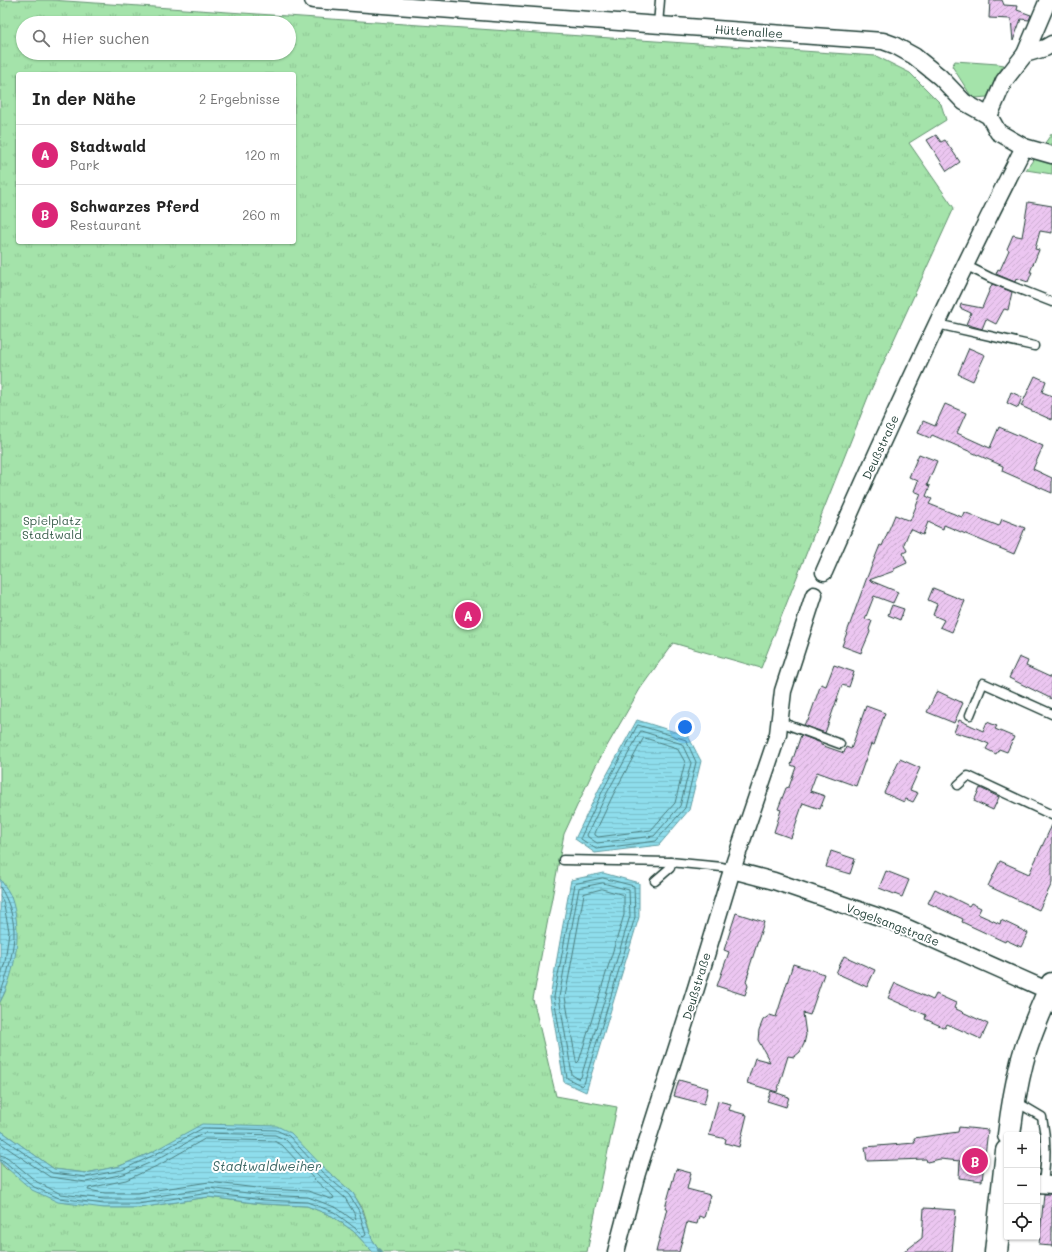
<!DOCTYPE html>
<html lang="de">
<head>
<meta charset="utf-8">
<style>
	:root { --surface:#fff; --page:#f2f2f2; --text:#222; --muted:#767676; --line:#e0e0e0; --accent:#db2777 }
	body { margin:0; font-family:Mali,sans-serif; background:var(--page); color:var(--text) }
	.controls { position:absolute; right:12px; bottom:12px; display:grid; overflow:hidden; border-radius:4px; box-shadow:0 1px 3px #0004 }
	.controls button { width:36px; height:36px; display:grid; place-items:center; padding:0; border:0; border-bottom:1px solid var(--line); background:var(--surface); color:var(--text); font:20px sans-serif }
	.you { position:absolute; left:685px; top:727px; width:14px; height:14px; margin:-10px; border:3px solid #fff; border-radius:50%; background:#1a73e8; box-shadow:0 0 0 6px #1a73e833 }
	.badge { display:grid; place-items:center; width:26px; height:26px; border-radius:50%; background:var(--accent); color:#fff; font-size:13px; font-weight:700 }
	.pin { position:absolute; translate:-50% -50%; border:2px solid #fff; box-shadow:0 1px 4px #0006 }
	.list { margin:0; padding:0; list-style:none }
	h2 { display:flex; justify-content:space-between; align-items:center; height:52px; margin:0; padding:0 16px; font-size:17px }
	h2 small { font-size:13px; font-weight:400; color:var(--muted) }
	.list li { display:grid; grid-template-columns:26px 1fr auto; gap:12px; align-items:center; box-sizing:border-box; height:60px; padding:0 16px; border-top:1px solid var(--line) }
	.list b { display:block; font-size:15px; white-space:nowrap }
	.list p { margin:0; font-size:13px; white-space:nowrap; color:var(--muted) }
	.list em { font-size:13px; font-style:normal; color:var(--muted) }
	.icon { flex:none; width:22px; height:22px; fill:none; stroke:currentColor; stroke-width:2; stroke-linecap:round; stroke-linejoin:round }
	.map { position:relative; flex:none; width:1052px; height:1252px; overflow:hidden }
	.search { position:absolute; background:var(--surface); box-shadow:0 1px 3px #0004; left:16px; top:16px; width:280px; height:44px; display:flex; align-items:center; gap:10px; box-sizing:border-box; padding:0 14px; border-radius:22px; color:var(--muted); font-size:15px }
	.panel { position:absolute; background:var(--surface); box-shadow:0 1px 3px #0004; left:16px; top:72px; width:280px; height:172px; border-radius:4px }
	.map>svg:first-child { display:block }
</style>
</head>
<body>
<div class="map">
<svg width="1052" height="1252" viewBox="0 0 1052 1252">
	<defs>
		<pattern id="park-tufts" width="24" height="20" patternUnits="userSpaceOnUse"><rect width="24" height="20" fill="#a4e3aa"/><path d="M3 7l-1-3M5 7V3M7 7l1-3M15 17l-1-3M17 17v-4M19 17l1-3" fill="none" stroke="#8dc493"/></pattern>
		<pattern id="water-rules" width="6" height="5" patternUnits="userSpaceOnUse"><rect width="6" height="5" fill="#8eddec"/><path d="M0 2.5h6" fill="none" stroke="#7abfcb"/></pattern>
		<pattern id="building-hatch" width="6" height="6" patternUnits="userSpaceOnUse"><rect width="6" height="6" fill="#ecc6f1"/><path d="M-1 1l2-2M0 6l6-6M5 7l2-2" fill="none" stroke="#caabcf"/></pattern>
	</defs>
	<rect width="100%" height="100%" fill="#fff"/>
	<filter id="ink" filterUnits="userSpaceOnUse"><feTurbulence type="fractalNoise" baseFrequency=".025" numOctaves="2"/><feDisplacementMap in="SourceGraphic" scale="8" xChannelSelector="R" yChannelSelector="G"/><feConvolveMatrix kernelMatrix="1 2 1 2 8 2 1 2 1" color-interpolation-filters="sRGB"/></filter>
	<g filter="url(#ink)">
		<!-- green -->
		<g fill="#a4e3aa" stroke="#62906f">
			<polygon points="955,61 998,64 1004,65 997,75 987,97 975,98 971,96 952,66"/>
			<polygon points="1052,133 1052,174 1026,170"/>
		</g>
		<!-- park -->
		<g fill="url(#park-tufts)" stroke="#62906f" fill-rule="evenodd">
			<path d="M0 0H51L876 56 910 73 941 104 946 120 909 143 954 208 870 392 761 668 673 643 640 689 595 767 564 834 533 999 556 1096 617 1107 587 1252H381L372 1239 363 1209 352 1192 325 1169 152 1152 120 1166 86 1173 54 1169 0 1130V1002L5 992 11 897 0 879ZM23 23H289V53H23ZM18 74H294V242H18Z"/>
			<polygon points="0,1162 6,1169 139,1208 208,1197 262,1204 307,1206 332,1216 353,1231 373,1252 0,1252"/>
		</g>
		<!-- water -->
		<g fill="url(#water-rules)" stroke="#629da2">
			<polygon points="637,720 688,736 701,761 689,810 659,845 595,853 575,839 599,789"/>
			<polygon points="603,873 639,883 639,917 586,1092 564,1082 550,997 571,880"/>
			<path d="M0 879C4 885 9 891 11 897 23 930 16 971 0 1002Z"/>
			<polygon points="202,1124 277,1126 291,1133 325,1169 353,1193 362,1209 372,1239 381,1252 373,1252 353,1231 332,1216 307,1206 262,1204 208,1197 139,1208 104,1208 58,1202 32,1190 0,1162 0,1130 54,1169 86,1173 120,1166 152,1152"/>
		</g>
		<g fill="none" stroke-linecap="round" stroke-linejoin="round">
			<!-- shore -->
			<g stroke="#4b7d7e" stroke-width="1">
				<polygon points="638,725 686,740 696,762 685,808 656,841 596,849 581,839 581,837 603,790"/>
				<polygon points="641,731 682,744 691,763 680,806 654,836 597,843 588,837 587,835 607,793"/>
				<polygon points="645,738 677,748 685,762 675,803 651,830 598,837 595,835 595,833 613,795 643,739"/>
				<polygon points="603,878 634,886 635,917 584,1084 582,1086 567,1078 554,997 575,884"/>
				<polygon points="603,883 629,890 630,916 581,1077 579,1079 572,1075 559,997 579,888"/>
				<path d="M0 887C8 899 13 915 14 930 15 945 7 980 0 993"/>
				<polygon points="602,889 624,895 624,915 579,1061 577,1063 576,1061 565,997 584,894"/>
				<polyline points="0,896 3,901 9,931 5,962 0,978"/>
				<polyline points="0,1136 52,1173 86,1177 122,1170 154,1155 203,1128 276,1130 289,1136 322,1172 349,1195 359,1211 366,1235 363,1237 355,1228 334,1212 307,1202 263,1200 209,1193 138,1204 104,1204 59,1198 34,1187 4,1161 0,1160"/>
				<polygon points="205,1139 274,1141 282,1145 315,1180 333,1196 334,1198 331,1199 308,1191 264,1189 209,1182 137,1193 105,1193 88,1190 89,1188 126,1180 159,1165"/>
				<polyline points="0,1143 50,1177 86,1182 124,1174 156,1160 204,1133 275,1135 286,1140 319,1176 345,1198 354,1213 356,1219 353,1220 337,1208 308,1197 263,1195 209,1188 138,1199 104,1199 61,1194 37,1182 7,1157 0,1155"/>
			</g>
			<!-- stream -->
			<polyline stroke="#629da2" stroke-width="4" points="379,1250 381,1252"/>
		</g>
		<!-- building -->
		<g fill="url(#building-hatch)" stroke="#1f3d34">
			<polygon points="990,0 1002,0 1004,5 1018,6 1017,10 1031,15 1029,20 1021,19 1013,41 1011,19 989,18"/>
			<polygon points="936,135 941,142 945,140 960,162 947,171 927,140"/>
			<polygon points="1028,202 1052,206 1052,233 1040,231 1035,249 1039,250 1030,272 1032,272 1028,282 1016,278 1015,282 996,274 998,269 1000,270 1009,250 1007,249 1013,235 1022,237"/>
			<polygon points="992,284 1012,292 1008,310 1004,309 996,324 986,319 982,329 966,324 971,313 960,308 961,304 982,308"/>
			<polygon points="969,348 985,355 973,381 958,374"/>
			<polygon points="1035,376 1046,381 1042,392 1052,396 1052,420 1021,406"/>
			<polygon points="1011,392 1022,397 1018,408 1007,403"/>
			<polygon points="945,404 966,413 957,433 990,448 999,427 1043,446 1033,469 1052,478 1052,493 1002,471 1003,466 932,435 930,438 918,433 923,421 935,426"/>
			<polygon points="919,454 937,461 927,485 930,486 926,496 932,499 929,504 962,517 964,512 999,526 1002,519 1025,528 1014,554 944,525 943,529 928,522 923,535 910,529 904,544 907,551 903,553 907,563 894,569 894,571 869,580 898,592 893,603 874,596 865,619 872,621 869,629 870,632 861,653 842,646 866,580 880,545 882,546 895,515 910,521 921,494 914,491 918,481 909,477"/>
			<polygon points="933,588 965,601 952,632 940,627 944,620 933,615 937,604 928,600"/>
			<polygon points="892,605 904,609 900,620 888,615"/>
			<polygon points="1019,657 1028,661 1026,666 1052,678 1052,699 1009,678"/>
			<polygon points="834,665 854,672 849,687 842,685 825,733 804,725 806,721 808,721 821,684 826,686"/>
			<polygon points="937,691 963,703 954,723 927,712"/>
			<polygon points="866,706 885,713 874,745 871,744 856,786 817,772 810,791 825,796 820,809 803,803 791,838 774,832 781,810 778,809 786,788 789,787 796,767 791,765 801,735 821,743 821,745 844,753 846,747 851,749"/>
			<polygon points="959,720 983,731 987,722 997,726 995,729 1014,737 1007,752 999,749 996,754 986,749 989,744 970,736 970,737 954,732"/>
			<polygon points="900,759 920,768 910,790 918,793 913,802 906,799 904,802 884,793"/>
			<polygon points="980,788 999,797 993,810 974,801"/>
			<polygon points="1052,825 1052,883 1039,910 988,886 1000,861 1029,874"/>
			<polygon points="831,851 855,859 850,874 826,867"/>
			<polygon points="886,871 909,880 902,897 879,888"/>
			<polygon points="935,889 969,906 971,903 981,908 978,914 1000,924 1001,920 1028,933 1021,947 1006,940 1005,942 962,922 963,919 928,903"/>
			<polygon points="736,913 764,922 748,972 749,972 746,981 748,986 745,995 717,986 729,952 724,950"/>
			<polygon points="844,956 875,970 867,987 836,973"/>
			<polygon points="793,964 824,974 810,1015 803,1013 806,1035 804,1044 800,1052 794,1057 788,1056 777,1092 747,1083 755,1058 770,1062 758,1040 759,1030 763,1020 770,1015 776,1017"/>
			<polygon points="895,983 933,1000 936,994 956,1003 954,1008 988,1024 981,1039 947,1024 945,1028 925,1019 926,1015 888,998"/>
			<polygon points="679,1080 708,1088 704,1104 674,1096"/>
			<polygon points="771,1091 789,1097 786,1107 767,1101"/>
			<polygon points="718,1101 731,1104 729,1110 747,1115 739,1147 725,1143 726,1139 709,1135"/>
			<polygon points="959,1127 988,1130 982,1181 959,1178 960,1161 940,1159 927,1162 926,1159 867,1161 865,1147 915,1143 914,1138 958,1132"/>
			<polygon points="1037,1132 1039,1132 1040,1152 1037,1152"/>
			<polygon points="676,1169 691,1173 687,1189 710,1195 704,1218 699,1216 697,1224 687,1222 679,1252 656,1252 667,1208 665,1208"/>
			<polygon points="1044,1194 1052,1194 1052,1246 1039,1245"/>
			<polygon points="924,1208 956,1210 952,1252 904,1252 922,1238"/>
		</g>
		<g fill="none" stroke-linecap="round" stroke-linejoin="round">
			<!-- lane casing -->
			<g stroke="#1f3d34" stroke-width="11">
				<g id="lane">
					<polyline points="658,25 660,0"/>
					<polyline points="965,265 991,278 1052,302"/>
					<polyline points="937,324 1034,346"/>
					<polyline points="970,715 983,683 1052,714"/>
					<polyline points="780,722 840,744"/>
					<polyline points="958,785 968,776 1052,815"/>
					<polyline points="563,860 670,862 722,867 732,870"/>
					<polyline points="655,881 670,868 670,862"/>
					<path d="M1015 1101 1042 1117C1047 1141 1046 1160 1043 1184"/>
				</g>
			</g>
			<!-- street casing -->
			<g stroke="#1f3d34" stroke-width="19">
				<g id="street">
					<polyline points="313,0 883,41 894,45 914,56 940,77 964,102 989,116 998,132 1024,147 1052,155"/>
					<polyline points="1025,54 1045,48 1052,44"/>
					<polyline points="989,116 1004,81 1025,54 1048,0"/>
					<path d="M824 572C887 428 953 286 1024 147"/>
					<polyline points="732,870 774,881 894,922 1049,991"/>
					<polyline points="1037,1184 1052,1185"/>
					<polyline points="616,1252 637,1173 696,988 732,870 778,734 783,691 814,595"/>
				</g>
			</g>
			<!-- secondary casing -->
			<g stroke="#1f3d34" stroke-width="25">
				<g id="secondary">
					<path d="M1009 1135C1012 1110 1016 1086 1022 1062 1029 1035 1041 1009 1052 984"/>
					<polyline points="996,1252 1007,1151"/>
				</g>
			</g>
			<!-- lane -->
			<use href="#lane" stroke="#fff" stroke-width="8"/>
			<!-- street -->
			<use href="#street" stroke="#fff" stroke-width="16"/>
			<!-- secondary -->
			<use href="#secondary" stroke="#fff" stroke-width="22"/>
		</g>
	</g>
	<g text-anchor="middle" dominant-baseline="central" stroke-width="4" stroke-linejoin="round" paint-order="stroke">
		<!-- street labels -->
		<g font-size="12" fill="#1f3d34" stroke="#fff">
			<text transform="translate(749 31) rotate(4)">Hüttenallee</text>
			<text transform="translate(880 447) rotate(-65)">Deußstraße</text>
			<text transform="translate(893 924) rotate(21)">Vogelsangstraße</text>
			<text transform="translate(696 986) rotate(-73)">Deußstraße</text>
		</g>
		<!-- park labels -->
		<g font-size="12" fill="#3a5e4c" stroke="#fff">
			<text x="52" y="520">Spielplatz<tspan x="52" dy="14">Stadtwald</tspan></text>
		</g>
		<!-- water labels -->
		<g font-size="13" font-style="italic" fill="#3b6562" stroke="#fff">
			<text x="267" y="1165">Stadtwaldweiher</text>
		</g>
	</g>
</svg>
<div class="controls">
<button>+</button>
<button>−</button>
<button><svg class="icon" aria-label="locate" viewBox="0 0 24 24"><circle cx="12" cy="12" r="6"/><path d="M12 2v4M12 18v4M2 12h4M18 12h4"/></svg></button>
</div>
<div class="you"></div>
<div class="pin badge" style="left:468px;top:615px">A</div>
<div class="pin badge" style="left:975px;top:1161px">B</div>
<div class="search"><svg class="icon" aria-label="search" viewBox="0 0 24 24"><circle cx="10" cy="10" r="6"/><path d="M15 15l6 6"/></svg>Hier suchen</div>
<section class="panel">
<h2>In der Nähe<small>2 Ergebnisse</small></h2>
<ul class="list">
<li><span class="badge">A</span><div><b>Stadtwald</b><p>Park</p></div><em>120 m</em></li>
<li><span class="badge">B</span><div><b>Schwarzes Pferd</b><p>Restaurant</p></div><em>260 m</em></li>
</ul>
</section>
</div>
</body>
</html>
